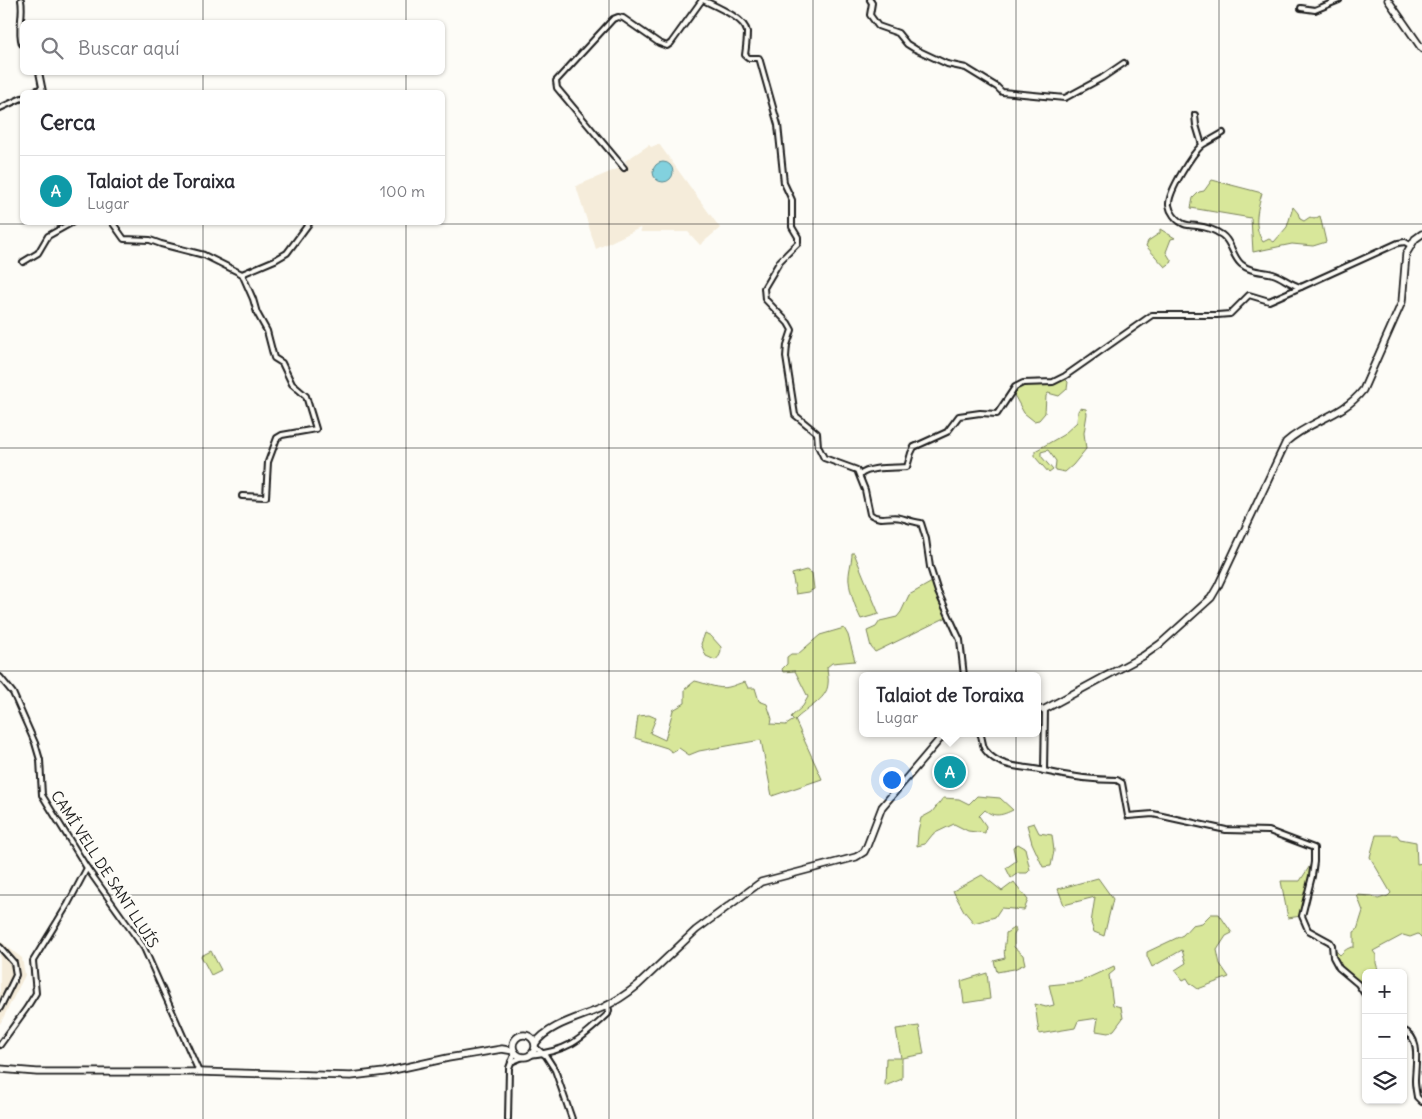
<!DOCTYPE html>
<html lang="es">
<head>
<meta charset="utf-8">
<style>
	:root { --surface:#fff; --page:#f2f2f3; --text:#2b2b33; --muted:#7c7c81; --line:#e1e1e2; --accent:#0f766e }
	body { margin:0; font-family:Delius,sans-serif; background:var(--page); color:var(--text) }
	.controls { position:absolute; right:15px; bottom:15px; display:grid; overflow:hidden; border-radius:8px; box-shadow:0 1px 4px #0004 }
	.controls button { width:45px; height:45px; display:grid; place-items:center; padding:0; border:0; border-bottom:1px solid var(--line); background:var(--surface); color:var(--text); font:25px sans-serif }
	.you { position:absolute; left:891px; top:779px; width:18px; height:18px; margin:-12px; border:4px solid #fff; border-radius:50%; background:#1a73e8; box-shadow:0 0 0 8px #1a73e833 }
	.badge { display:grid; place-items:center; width:32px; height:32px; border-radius:50%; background:var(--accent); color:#fff; font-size:16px; font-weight:700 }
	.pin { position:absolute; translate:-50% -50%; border:2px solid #fff; box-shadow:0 1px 5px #0006 }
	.popup { position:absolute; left:859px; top:672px; width:182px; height:65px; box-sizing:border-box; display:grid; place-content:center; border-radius:8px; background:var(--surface); filter:drop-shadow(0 1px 4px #0005); font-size:16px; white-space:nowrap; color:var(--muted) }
	.popup b { font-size:19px; color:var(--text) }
	.popup::after { content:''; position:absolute; left:50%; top:100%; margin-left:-10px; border:10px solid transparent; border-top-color:var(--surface) }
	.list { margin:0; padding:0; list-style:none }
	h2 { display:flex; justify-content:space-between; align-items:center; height:65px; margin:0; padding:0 20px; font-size:21px }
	h2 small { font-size:16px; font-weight:400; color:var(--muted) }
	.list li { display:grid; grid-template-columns:32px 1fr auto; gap:15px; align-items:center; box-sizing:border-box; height:70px; padding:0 20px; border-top:1px solid var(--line) }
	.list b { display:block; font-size:19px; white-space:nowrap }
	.list p { margin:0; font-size:16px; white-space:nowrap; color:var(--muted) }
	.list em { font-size:16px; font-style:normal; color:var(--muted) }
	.icon { flex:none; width:28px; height:28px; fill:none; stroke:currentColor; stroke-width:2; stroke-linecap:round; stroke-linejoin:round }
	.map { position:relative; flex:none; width:1422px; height:1119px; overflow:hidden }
	.search { position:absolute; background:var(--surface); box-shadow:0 1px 4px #0004; left:20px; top:20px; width:425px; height:55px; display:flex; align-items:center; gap:12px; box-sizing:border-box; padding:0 18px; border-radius:8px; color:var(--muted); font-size:19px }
	.panel { position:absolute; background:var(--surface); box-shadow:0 1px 4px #0004; left:20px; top:90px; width:425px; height:135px; border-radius:8px }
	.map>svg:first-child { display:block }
</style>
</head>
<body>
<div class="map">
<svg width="1422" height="1119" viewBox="0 0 1422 1119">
	<rect width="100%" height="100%" fill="#fdfcf7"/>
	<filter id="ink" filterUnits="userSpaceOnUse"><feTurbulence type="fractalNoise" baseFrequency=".02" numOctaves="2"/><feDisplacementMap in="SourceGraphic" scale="10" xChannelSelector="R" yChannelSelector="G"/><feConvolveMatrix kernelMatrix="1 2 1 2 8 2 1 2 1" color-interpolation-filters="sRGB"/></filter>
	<g filter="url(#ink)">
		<!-- built -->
		<g fill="#f5ecda">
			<polygon points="659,144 720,228 700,245 688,232 641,232 640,228 596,249 576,186 627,165 625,161 649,145 651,147"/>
			<polygon points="0,941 22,958 25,975 0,1024"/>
		</g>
		<!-- green -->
		<g fill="#d8e79a" stroke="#7a825b">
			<path d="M1212 180 1262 193C1257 210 1253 227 1263 242L1269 239 1274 242 1287 227 1293 207 1298 213 1300 219 1304 221 1310 217 1314 219 1320 216 1326 242 1313 246 1292 244 1253 252 1251 218 1191 208 1193 198 1199 192 1204 191Z"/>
			<polygon points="1160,229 1175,238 1171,239 1166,252 1172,262 1165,267 1146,246 1148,241 1160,233"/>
			<path d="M1064 378 1068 382 1067 389 1059 396 1048 393 1046 396 1045 413 1039 420 1034 421 1024 413 1013 393C1026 377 1037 388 1054 383 1057 382 1061 379 1064 378Z"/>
			<polygon points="1080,408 1086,409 1087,414 1084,433 1086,449 1073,465 1065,472 1055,470 1056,461 1048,450 1041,452 1041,456 1053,470 1049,473 1035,457 1035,451 1063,435 1077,422 1078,411"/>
			<path d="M852 553H854L879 614 861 619C855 607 850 593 849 581 848 573 852 562 852 553Z"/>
			<polygon points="806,570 812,573 814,589 809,592 796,594 792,574"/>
			<polygon points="932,582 940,604 947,617 875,652 871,647 867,631 876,627 880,621 897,617 901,612 909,595"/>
			<path d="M844 628 848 635 855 661 832 663 827 667C827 673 829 679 828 684 827 700 805 709 795 720L822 779 772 796 761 740 699 751 689 755 679 748 672 752 667 748 635 738 638 716 649 715 656 718 650 733 665 740 673 710 685 703V689L695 681C705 683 719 690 729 687 734 686 739 683 745 682L748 688H755L759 701 767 704 772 719 771 724 786 725 794 720 791 717 803 706 808 697 795 671 783 672 782 669 787 664V657L791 654H798L820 635Z"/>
			<path d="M705 633 711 636 721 647C721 653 720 657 715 660L706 656 701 644Z"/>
			<path d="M977 796 1000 798 1013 810C1003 815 994 818 985 810L979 816 986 826 985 833 968 831 954 824 933 834 925 844 917 846 918 831 921 818 932 812 943 798 959 799 969 804Z"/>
			<polygon points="1034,823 1039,833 1052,835 1054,851 1051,866 1043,867 1032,843 1027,825"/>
			<path d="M1376 835H1397L1400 839 1416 842 1417 864 1422 863V938L1418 934 1410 937 1403 935 1373 951 1376 955V963L1379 973H1366V985L1362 986C1352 976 1335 966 1334 951H1336L1340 955C1344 951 1348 947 1354 947V932L1357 930 1363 911 1357 895 1372 896 1378 899 1388 896 1391 893 1370 857Z"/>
			<polygon points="1018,844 1025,848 1030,870 1027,873 1018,873 1011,878 1006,868 1016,861 1013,847"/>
			<polygon points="1313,861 1301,916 1288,918 1281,881 1300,881"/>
			<polygon points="982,875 1002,891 1014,882 1028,900 1024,910 1001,908 995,917 974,923 964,911 953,891"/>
			<polygon points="1098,878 1113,899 1104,936 1094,932 1091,923 1095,897 1064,905 1058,889"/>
			<polygon points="1211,914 1219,914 1232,933 1226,936 1217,950 1220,964 1229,977 1198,989 1190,983 1187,978 1183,980 1175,970 1186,963 1182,950 1152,967 1147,956 1147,952 1183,935 1192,925 1202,923"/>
			<path d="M1015 927 1016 931 1014 935V947L1023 955 1025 964 1014 969 997 972 994 961 1005 958C1003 949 1006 942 1006 933Z"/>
			<polygon points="211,951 221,970 211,975 201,956"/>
			<polygon points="1114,966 1115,970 1109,975 1113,1005 1121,1007 1123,1018 1114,1030 1108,1033 1096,1031 1098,1018 1078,1021 1075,1028 1039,1034 1035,1004 1046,1007 1054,1005 1049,985 1079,982"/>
			<polygon points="987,973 990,999 964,1003 961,981"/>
			<polygon points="919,1026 924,1054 902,1058 902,1079 885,1086 886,1058 901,1058 896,1029"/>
		</g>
		<!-- water -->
		<circle fill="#82d1de" stroke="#598990" cx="663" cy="172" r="10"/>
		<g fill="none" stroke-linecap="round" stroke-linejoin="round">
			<!-- street casing -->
			<g stroke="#1c1c1c" stroke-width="8">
				<g id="street">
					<path d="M21 0C24 16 17 28 22 44"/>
					<path d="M703 0C715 6 745 18 747 32 747 39 746 48 745 55L749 58H759L760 61 778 125 784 183 792 200V227L798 237V243L780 261 764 288 765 299 788 323 792 330 787 345 786 357 795 415 817 433 818 446 824 458 857 470 865 490 870 514C880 522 890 515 901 518 908 520 914 522 921 523L926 539 930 567 938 592 960 640 964 676"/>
					<polyline points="870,0 872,3 870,15 878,26 898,33 907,44 915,49 947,64 966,68 997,87 1002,92 1065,98 1102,78 1124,63"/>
					<polyline points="1301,8 1315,10 1339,0"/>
					<polyline points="39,72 43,92"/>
					<polyline points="33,92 42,88"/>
					<polyline points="0,108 22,98"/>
					<path d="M1195 115 1196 125 1202 145C1192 154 1168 192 1169 205 1170 212 1176 220 1182 223 1186 226 1192 225 1197 226 1206 227 1215 230 1222 235 1232 242 1232 256 1241 264 1250 272 1262 271 1273 274 1283 277 1290 285 1301 287L1398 243 1405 242 1410 245"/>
					<polyline points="1202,145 1223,133"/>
					<polyline points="624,168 557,88 556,81 613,19 618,17 623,18 659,43 667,46 671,43 702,0"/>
					<polyline points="112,222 124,239 150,240 161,244 204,255 242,274 253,299 257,313 267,331 274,358 282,363 292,384 306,396 316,429 282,435 277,438 268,462 266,497 242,496"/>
					<polyline points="23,262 38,253 48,236 73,222"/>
					<polyline points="242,274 275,260 287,253 310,222"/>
					<path d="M860 475C869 466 894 468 907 467L911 453 914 447 947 432 959 416 980 413 997 414 1015 387 1023 383 1053 382 1065 376 1152 315H1217L1230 314 1249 295 1269 301 1301 287"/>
					<polyline points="0,677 13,693 35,743 40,760 42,795 87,868 144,948 199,1072"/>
					<path d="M980 733C983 739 982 747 986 751 1000 769 1025 766 1044 771 1070 777 1090 780 1117 780L1122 783 1128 816 1153 814 1226 830 1269 831 1314 848V862L1312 876 1302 916 1308 930 1330 942 1332 945 1333 957 1339 968 1358 984 1366 996"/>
					<polyline points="1044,771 1045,709"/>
					<polyline points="0,947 14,963 16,975 0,1008"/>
					<path d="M1403 1030C1422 1038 1415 1064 1415 1081 1415 1086 1416 1091 1417 1097L1422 1102"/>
					<polyline points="0,1045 26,1009 36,993 33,961 68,904 87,868"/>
					<polyline points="535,1047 546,1056 555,1070 572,1119"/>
					<path d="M530 1055C569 1051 580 1040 608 1014L609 1010 607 1005"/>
					<polyline points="511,1062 523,1057"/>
					<polyline points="508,1119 509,1068 515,1052"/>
				</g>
			</g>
			<!-- secondary casing -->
			<g stroke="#1c1c1c" stroke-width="9">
				<g id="secondary">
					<polyline points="1388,0 1422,49"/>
					<path d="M1038 710 1045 709 1143 656 1160 644 1211 598 1218 586 1286 442C1310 420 1342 417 1363 390L1402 302 1406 254 1415 239 1422 234"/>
					<circle cx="524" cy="1046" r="11"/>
					<path d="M535 1044C547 1025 582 1017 602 1008 615 1002 627 994 638 985L696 930 761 882 856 857 864 852 867 846 882 807 945 733"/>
					<polyline points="0,1069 37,1072 199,1072 351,1076 384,1072 448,1058 502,1049 514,1051"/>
				</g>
			</g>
			<!-- street -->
			<use href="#street" stroke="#fdfcf7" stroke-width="4"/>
			<!-- secondary -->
			<use href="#secondary" stroke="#fdfcf7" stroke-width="5.5"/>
		</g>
	</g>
	<!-- grid -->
	<path fill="none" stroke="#1c1c1c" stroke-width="1" stroke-opacity="0.55" d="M203 0V22M406 0V22M609 0V1119M813 0V1119M1016 0V1119M1219 0V1119M203 72V92M406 72V92M203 222V1119M406 222V1119M0 224H1422M0 448H1422M0 671H1422M0 895H1422"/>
	<g text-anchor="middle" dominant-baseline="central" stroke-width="4.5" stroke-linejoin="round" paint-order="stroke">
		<!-- street labels -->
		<g font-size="15" fill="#1c1c1c" stroke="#fdfcf7">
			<text transform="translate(105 869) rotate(57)">CAMÍ VELL DE SANT LLUÍS</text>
		</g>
	</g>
</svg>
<div class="controls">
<button>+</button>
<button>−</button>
<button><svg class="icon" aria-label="layers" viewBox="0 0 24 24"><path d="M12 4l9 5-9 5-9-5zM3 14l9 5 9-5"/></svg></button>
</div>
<div class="you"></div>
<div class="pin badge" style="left:950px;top:772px;background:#0f9aa8">A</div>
<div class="popup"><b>Talaiot de Toraixa</b>Lugar</div>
<div class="search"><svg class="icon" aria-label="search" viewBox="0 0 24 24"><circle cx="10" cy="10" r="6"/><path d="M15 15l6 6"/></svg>Buscar aquí</div>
<section class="panel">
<h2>Cerca<small></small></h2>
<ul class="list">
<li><span class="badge" style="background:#0f9aa8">A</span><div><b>Talaiot de Toraixa</b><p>Lugar</p></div><em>100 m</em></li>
</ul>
</section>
</div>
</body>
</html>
